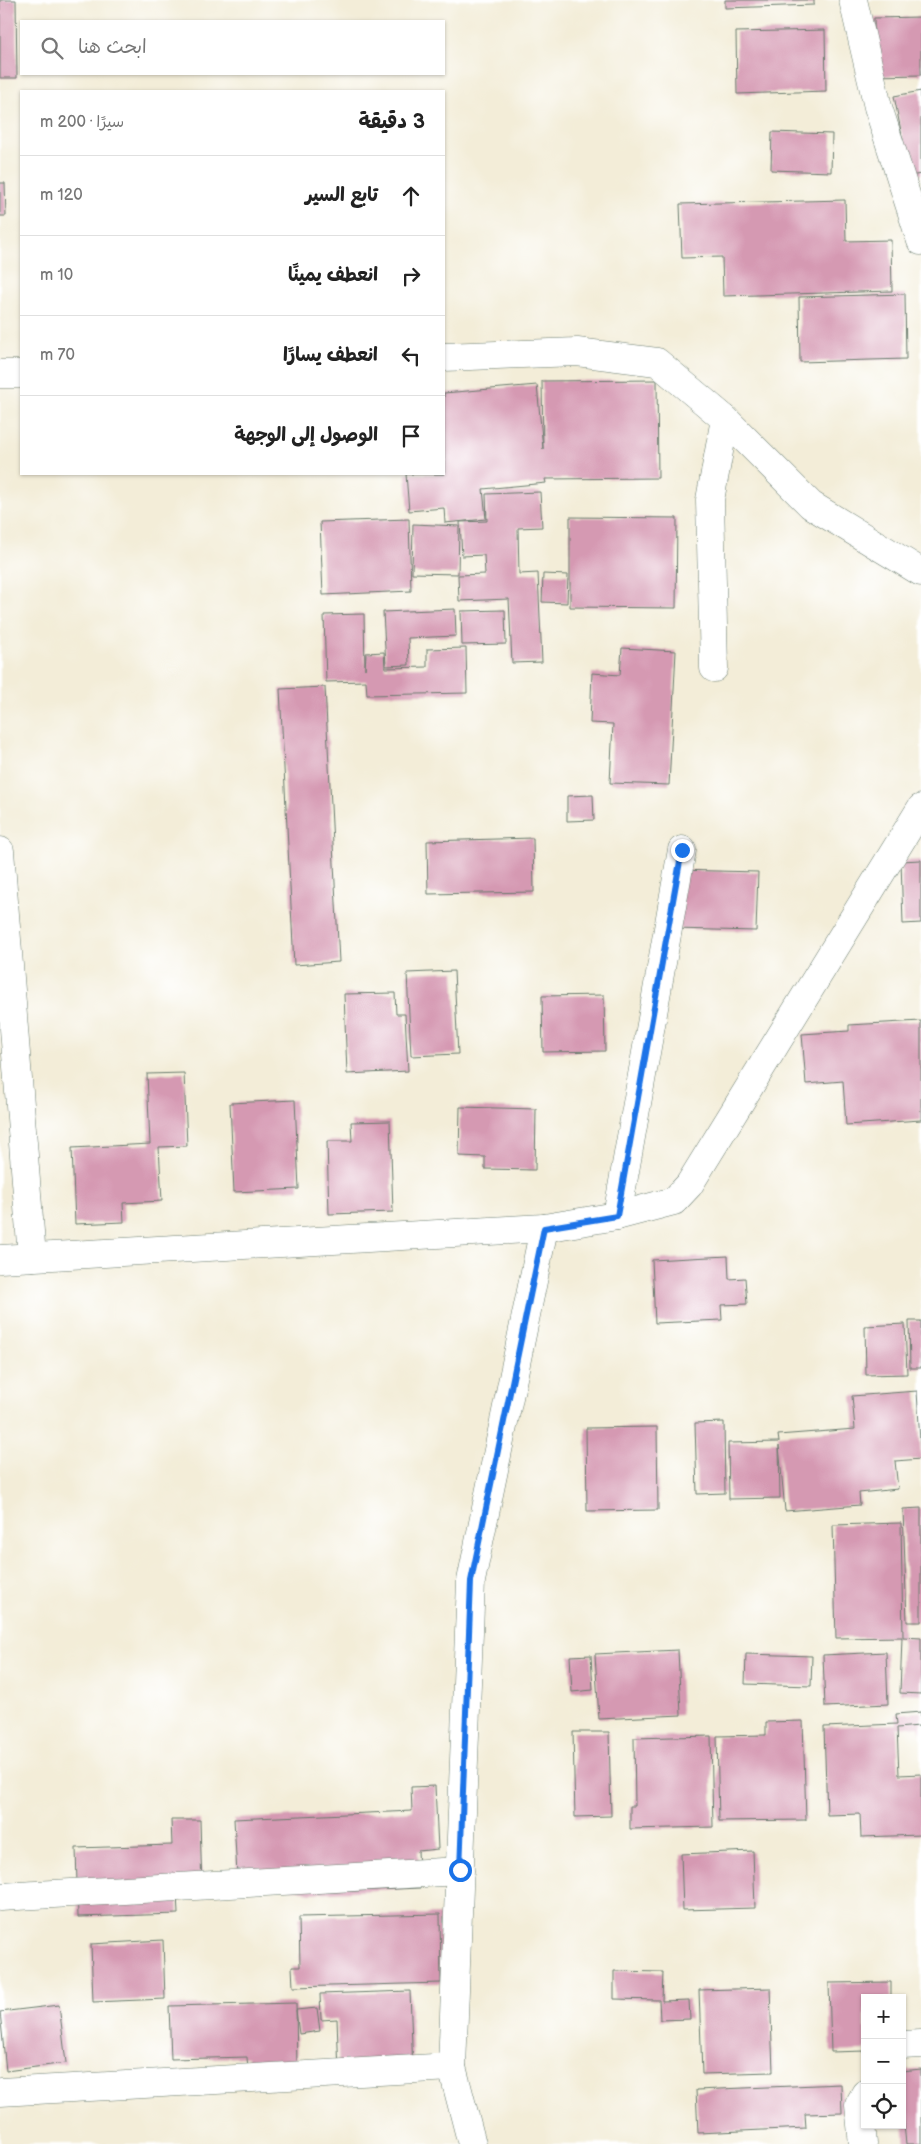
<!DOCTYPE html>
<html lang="ar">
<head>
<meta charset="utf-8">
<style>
	:root { --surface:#fff; --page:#f2f2f2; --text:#222; --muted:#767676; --line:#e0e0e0 }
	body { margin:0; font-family:"Balsamiq Sans","Playpen Sans Arabic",sans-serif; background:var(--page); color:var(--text); direction:rtl }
	.controls { position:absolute; right:15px; bottom:15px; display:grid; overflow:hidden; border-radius:0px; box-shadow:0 1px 4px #0004 }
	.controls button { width:45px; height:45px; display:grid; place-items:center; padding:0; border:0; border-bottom:1px solid var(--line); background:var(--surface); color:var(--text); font:25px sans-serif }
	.stop { position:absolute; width:15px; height:15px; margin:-11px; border:4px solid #1a73e8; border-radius:50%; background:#fff }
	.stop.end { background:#1a73e8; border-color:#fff; box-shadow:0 1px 5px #0008 }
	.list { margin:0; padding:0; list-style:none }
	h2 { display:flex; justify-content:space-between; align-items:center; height:65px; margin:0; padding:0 20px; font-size:21px }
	h2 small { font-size:16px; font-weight:400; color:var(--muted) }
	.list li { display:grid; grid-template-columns:32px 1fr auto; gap:15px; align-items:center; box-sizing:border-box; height:80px; padding:0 20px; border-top:1px solid var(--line) }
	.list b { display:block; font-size:19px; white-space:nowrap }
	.list em { font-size:16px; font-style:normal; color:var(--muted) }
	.icon { flex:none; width:28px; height:28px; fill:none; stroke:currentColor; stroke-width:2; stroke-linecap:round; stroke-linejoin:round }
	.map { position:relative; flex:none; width:921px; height:2144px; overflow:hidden; direction:ltr }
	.search { position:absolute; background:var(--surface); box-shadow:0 1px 4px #0004; left:20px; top:20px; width:425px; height:55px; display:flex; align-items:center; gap:12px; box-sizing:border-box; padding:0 18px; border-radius:0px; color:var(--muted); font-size:19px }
	.panel { position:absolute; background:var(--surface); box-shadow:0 1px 4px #0004; left:20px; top:90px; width:425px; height:385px; border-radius:0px; direction:rtl }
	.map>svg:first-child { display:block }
</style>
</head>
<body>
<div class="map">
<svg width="921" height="2144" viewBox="0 0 921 2144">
	<rect width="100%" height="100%" fill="#fff"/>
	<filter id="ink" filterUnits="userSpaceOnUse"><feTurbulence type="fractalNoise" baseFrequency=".02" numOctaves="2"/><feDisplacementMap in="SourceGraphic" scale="10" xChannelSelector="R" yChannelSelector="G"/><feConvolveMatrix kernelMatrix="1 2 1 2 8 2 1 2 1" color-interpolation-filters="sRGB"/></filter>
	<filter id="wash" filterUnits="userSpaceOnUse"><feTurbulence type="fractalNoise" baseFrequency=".0096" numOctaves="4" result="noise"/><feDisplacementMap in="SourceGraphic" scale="20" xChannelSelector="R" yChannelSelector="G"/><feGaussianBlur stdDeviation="1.12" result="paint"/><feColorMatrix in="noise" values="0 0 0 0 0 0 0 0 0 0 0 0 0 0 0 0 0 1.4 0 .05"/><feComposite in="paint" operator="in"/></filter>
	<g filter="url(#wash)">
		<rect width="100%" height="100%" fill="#f3edd8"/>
		<g id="blocks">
			<!-- building -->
			<g fill="#d599b2">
				<polygon points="0,0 16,0 17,78 0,78"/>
				<polygon points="725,0 814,0 814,5 725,8"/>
				<polygon points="921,17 921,75 875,76 874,18"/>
				<polygon points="825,30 826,91 737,94 736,32"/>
				<polygon points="921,91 921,174 910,176 894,96"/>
				<polygon points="772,132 832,134 831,172 771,170"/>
				<polygon points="0,183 5,183 6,216 0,216"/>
				<polygon points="845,200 846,241 891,240 892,291 723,296 722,257 682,258 680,204"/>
				<polygon points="905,294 906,359 800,362 799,297"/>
				<polygon points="657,380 658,478 545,479 546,483 483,489 486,519 445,523 444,508 409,511 406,474 444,474 444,393 537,385 543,449 542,381"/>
				<polygon points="540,492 542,527 518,528 519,574 538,573 542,662 512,663 509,599 459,601 458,575 485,574 484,555 462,556 460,522 487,521 486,494"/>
				<polygon points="570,517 677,518 676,608 570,607"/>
				<polygon points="409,519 411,591 323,595 320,522"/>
				<polygon points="413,524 459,526 458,574 412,573"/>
				<polygon points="543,574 568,575 567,603 542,602"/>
				<polygon points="455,609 456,636 408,638 409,665 386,666 383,612"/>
				<polygon points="505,610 506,644 462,645 461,611"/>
				<polygon points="364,614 365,669 366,653 384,652 385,668 427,667 427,649 466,648 467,693 367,695 366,681 326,682 324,615"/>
				<polygon points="622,648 676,651 669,785 610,783 613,724 590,723 592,673 620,675"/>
				<polygon points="325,687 339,962 294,965 280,689"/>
				<polygon points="593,795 594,820 567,821 567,796"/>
				<polygon points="533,838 534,892 428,894 427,841"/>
				<polygon points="921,860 921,923 903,924 901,861"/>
				<polygon points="675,870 758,872 756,931 674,929"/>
				<polygon points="454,971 458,1054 411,1056 407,973"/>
				<polygon points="395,993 396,1014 405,1014 408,1071 347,1074 344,994"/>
				<polygon points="604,995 605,1051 543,1052 542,996"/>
				<polygon points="921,1021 921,1120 846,1125 843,1081 806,1084 802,1034 849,1031 849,1025"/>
				<polygon points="184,1073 187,1146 159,1147 162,1201 123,1203 124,1222 75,1224 72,1148 150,1144 147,1074"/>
				<polygon points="295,1100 299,1189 234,1192 230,1103"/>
				<polygon points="460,1107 536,1109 535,1170 485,1169 485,1157 459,1156"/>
				<polygon points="390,1121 393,1212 329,1214 327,1141 352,1141 351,1122"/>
				<polygon points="728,1256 729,1279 745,1278 747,1304 721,1305 722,1320 655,1323 652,1260"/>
				<polygon points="909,1321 921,1321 921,1368 910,1368"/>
				<polygon points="905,1324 907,1374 866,1375 865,1326"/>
				<polygon points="917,1391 921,1459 895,1461 898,1489 859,1493 860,1505 785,1511 779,1446 780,1498 729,1499 728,1443 779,1442 778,1435 855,1429 852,1396"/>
				<polygon points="724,1422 725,1493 697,1494 695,1423"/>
				<polygon points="657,1427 658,1510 587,1511 586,1428"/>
				<polygon points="921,1508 921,1622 907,1622 903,1509"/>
				<polygon points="901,1523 903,1637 921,1638 921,1694 900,1693 902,1637 836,1638 833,1525"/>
				<polygon points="678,1650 681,1715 599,1719 595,1654"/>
				<polygon points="886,1652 888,1704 825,1707 823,1655"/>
				<polygon points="746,1654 812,1656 811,1686 745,1684"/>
				<polygon points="591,1655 593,1690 572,1692 570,1656"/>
				<polygon points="921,1712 921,1734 919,1726 897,1728 899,1775 921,1774 921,1835 861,1837 860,1814 827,1815 824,1727 897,1724 896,1714"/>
				<polygon points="803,1721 806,1820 719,1821 717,1736 766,1735 766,1722"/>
				<polygon points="573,1732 609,1732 611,1816 575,1817"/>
				<polygon points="711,1736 713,1827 630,1829 630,1806 635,1806 634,1738"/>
				<polygon points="435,1786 438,1849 418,1851 420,1888 311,1893 237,1875 234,1819 412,1811 411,1787"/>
				<polygon points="171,1820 200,1820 202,1891 177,1892 178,1914 78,1917 76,1848 172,1845"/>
				<polygon points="753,1851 755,1908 683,1910 681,1854"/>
				<polygon points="440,1914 441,1983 293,1987 292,1967 300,1967 299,1917"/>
				<polygon points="163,1940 165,1999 93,2002 91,1944"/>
				<polygon points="614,1971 663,1972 662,2001 689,2000 690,2019 660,2020 659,2000 614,1999"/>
				<polygon points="891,1982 891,1998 865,1998 865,2051 831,2052 829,1983"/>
				<polygon points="770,1988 773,2072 702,2074 699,1990"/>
				<polygon points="410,1991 413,2072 339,2074 337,2019 321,2020 320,1994"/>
				<polygon points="296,2003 297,2070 248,2071 247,2057 171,2059 169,2006"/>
				<polygon points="59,2005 66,2063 6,2071 0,2012"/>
				<polygon points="317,2008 320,2031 299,2034 296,2010"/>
				<polygon points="921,2069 921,2144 906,2144 902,2104 902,2071"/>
				<polygon points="841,2084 842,2113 805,2114 806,2128 698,2133 696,2090"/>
			</g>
		</g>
	</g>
	<g filter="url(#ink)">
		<use href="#blocks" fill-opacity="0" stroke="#697b6d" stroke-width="1"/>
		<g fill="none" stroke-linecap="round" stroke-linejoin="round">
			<!-- street casing -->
			<g stroke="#697b6d" stroke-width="29">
				<g id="street">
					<polyline points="853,0 878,107 921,241"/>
					<polyline points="444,357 577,352 657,362 725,419 811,505 921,572"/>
					<polyline points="0,374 21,374"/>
					<polyline points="714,668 710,500 725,419"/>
					<polyline points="0,851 32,1257"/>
					<polyline points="617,1216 682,850"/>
					<polyline points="0,1259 544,1228 617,1216 674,1201 689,1185 921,808"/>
					<polyline points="0,1897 460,1871"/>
					<polyline points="902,2045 921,2044"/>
					<polyline points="0,2092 452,2067"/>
					<polyline points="472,2144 452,2067 471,1581 544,1228"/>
					<polyline points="863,2144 859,2105 865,2094"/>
				</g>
			</g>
			<!-- street -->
			<use href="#street" stroke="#fff" stroke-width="28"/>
		</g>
	</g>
	<g fill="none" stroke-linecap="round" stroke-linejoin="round" filter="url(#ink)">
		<!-- route -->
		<polyline stroke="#1a73e8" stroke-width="6" points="460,1870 471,1581 544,1228 617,1216 682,850"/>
	</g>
</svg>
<div class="controls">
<button>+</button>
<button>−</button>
<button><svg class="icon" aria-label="locate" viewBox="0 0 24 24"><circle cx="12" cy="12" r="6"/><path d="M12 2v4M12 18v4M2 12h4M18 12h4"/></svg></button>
</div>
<div class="stop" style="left:460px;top:1870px"></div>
<div class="stop end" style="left:682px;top:850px"></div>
<div class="search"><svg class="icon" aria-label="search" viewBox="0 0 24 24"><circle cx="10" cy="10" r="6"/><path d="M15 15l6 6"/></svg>ابحث هنا</div>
<section class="panel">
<h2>3 دقيقة<small>سيرًا · 200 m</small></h2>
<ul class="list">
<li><svg class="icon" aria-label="ahead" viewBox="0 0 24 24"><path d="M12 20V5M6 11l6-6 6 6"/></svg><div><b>تابع السير</b></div><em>120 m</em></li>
<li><svg class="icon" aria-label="right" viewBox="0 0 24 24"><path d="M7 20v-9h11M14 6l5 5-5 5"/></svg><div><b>انعطف يمينًا</b></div><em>10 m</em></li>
<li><svg class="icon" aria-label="left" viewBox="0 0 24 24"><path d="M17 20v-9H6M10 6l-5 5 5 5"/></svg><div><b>انعطف يسارًا</b></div><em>70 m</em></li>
<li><svg class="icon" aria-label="arrive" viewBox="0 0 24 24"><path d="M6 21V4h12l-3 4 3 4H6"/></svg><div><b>الوصول إلى الوجهة</b></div></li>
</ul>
</section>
</div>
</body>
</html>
